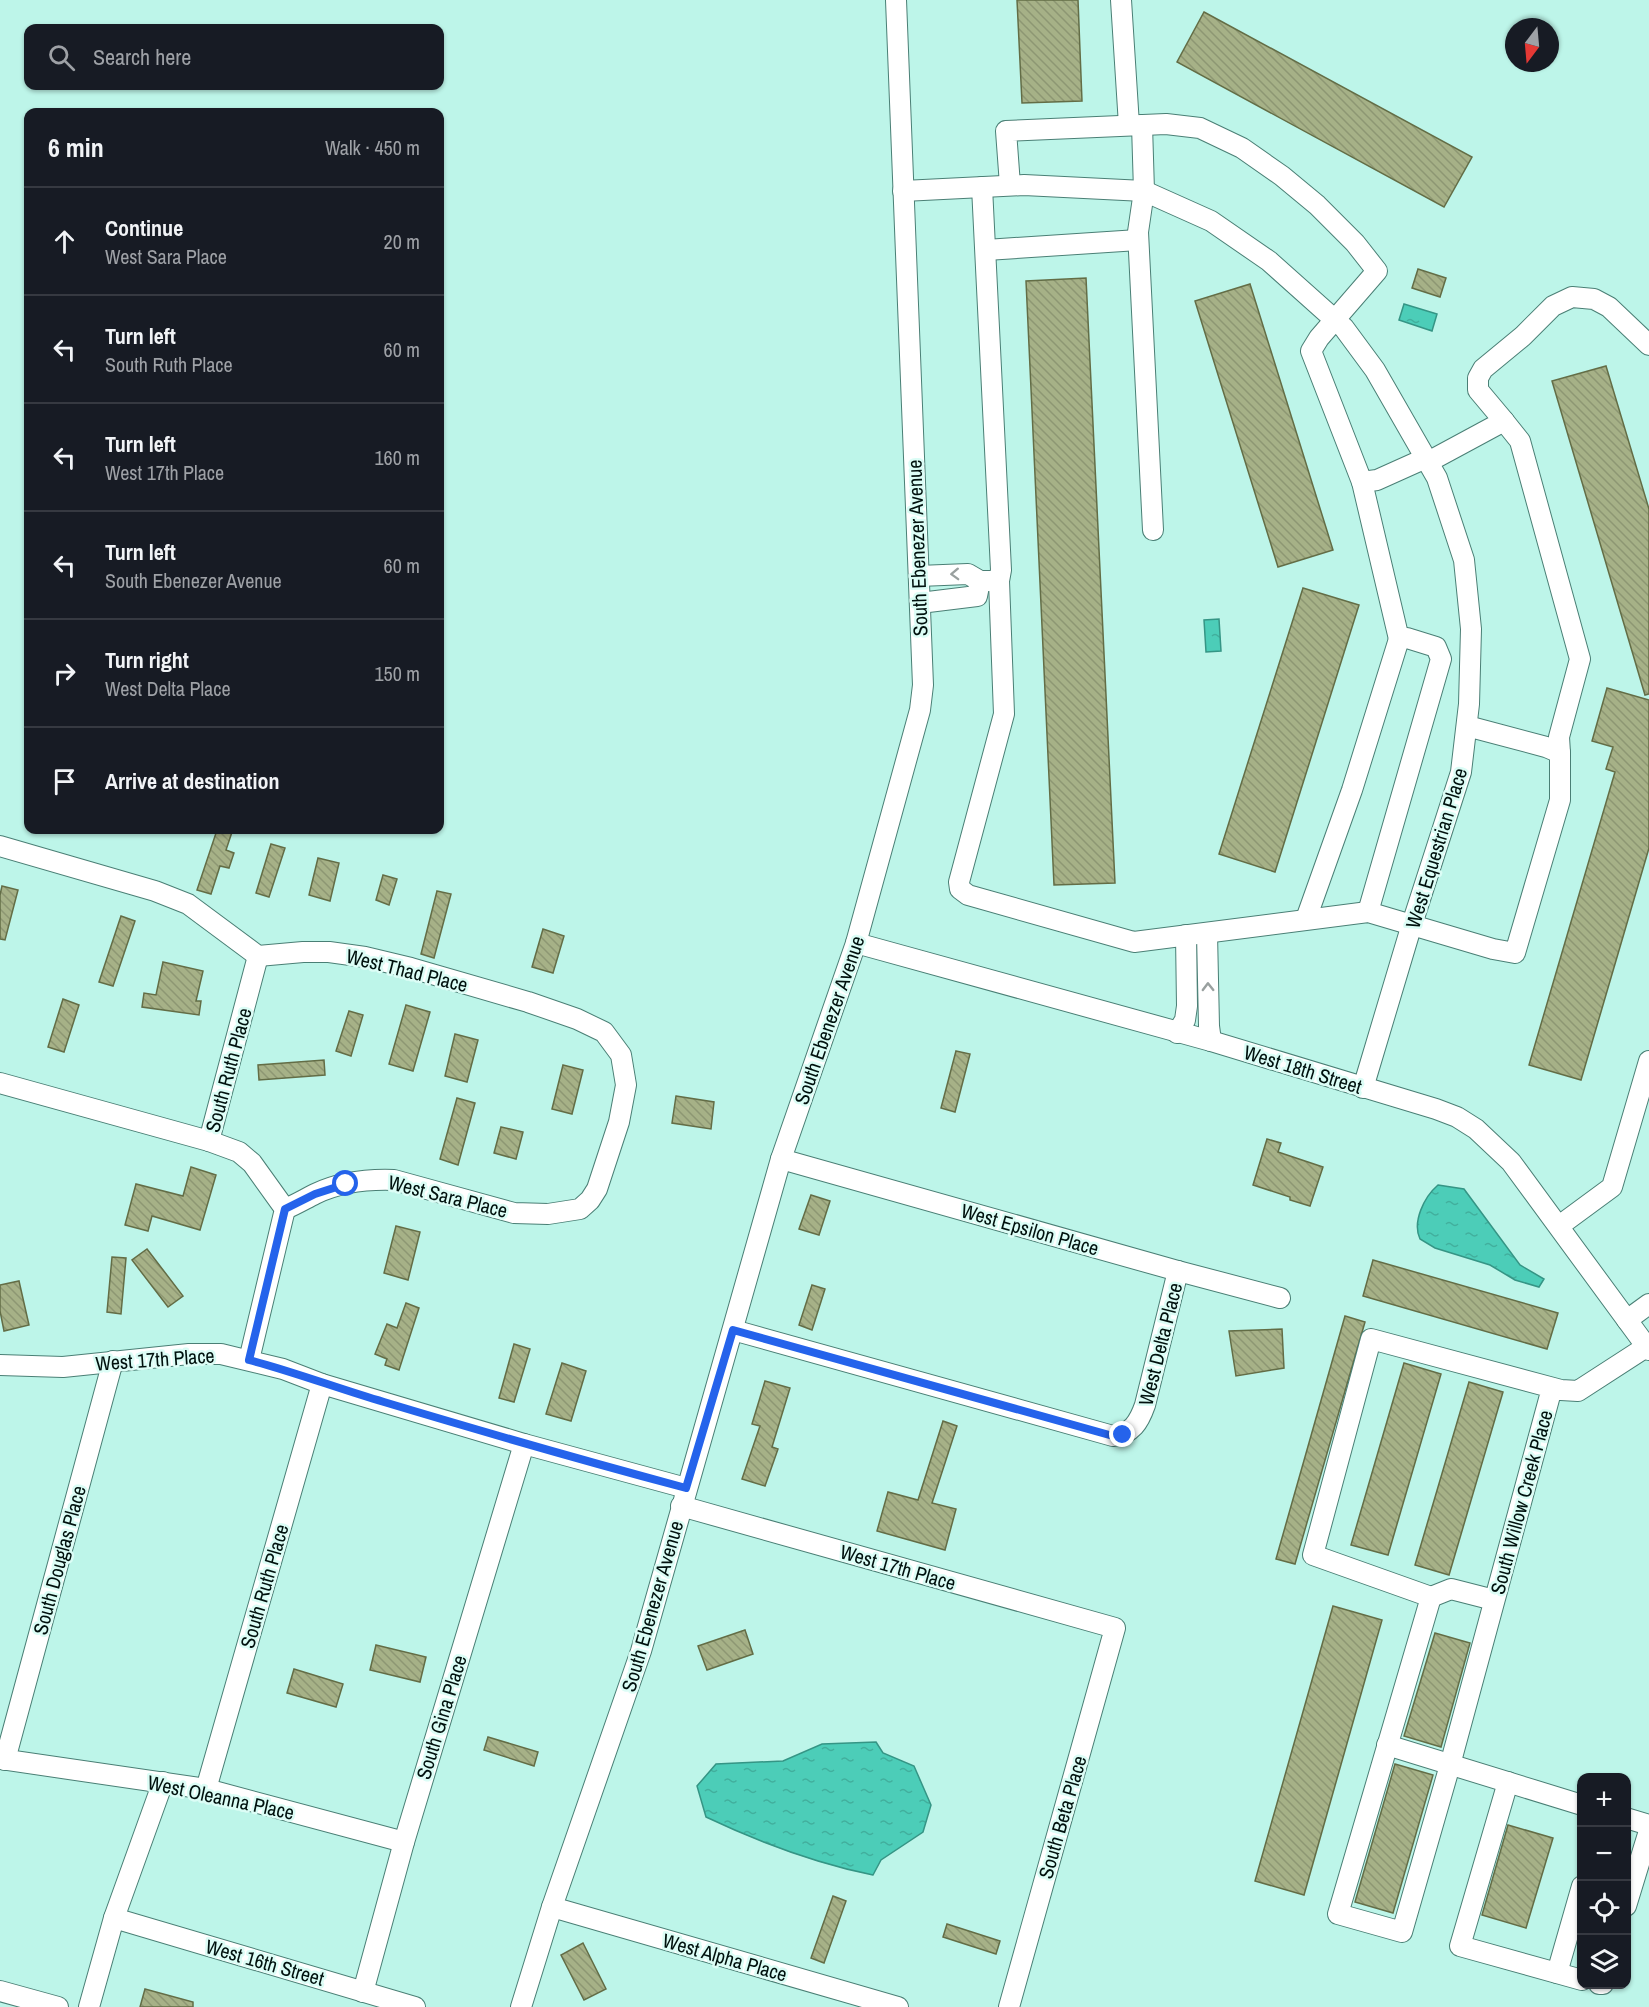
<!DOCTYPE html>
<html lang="en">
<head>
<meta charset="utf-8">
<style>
	:root { --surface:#171b24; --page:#242831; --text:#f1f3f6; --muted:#9ea1a6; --line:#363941 }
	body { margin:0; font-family:"Archivo Narrow",sans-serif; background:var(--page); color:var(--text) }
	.controls { position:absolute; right:18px; bottom:18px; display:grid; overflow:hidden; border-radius:12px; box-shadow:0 2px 4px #0004 }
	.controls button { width:54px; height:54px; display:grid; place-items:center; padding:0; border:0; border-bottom:2px solid var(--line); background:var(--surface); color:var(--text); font:30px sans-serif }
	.compass { position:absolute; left:1505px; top:18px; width:54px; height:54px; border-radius:50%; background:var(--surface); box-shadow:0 2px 4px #0004; rotate:196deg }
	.stop { position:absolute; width:18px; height:18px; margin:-14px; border:4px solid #2563eb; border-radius:50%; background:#fff }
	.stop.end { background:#2563eb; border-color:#fff; box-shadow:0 2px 6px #0008 }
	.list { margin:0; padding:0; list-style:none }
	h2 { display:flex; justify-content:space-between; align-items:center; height:78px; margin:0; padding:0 24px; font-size:26px }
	h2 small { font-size:20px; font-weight:400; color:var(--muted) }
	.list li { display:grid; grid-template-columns:39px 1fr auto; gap:18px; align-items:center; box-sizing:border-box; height:108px; padding:0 24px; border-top:2px solid var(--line) }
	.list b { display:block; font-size:22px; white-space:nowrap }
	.list p { margin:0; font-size:20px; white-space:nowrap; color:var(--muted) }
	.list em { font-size:20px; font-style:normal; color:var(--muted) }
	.icon { flex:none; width:33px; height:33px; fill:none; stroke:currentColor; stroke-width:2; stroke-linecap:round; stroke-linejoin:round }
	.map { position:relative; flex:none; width:1649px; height:2007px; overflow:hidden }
	.search { position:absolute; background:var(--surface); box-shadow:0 2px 4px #0004; left:24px; top:24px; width:420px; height:66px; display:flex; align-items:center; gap:15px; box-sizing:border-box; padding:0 21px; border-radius:12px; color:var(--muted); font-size:22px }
	.panel { position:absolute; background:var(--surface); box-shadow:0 2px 4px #0004; left:24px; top:108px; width:420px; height:726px; border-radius:12px }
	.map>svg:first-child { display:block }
</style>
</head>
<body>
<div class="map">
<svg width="1649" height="2007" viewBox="0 0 1649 2007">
	<defs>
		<pattern id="water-ripples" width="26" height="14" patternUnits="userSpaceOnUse" patternTransform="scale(1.5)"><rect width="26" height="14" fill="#4ccdb8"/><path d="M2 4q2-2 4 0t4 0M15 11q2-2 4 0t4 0" fill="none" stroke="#41af9d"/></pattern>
		<pattern id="building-back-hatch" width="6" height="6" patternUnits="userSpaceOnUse" patternTransform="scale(1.5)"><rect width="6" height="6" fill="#a6b187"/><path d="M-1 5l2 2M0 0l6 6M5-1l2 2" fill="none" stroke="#8d9773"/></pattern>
	</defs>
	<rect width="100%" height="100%" fill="#bdf5e9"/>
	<!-- water -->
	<g fill="url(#water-ripples)" stroke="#359585" stroke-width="1.5">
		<polygon points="1404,304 1437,314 1432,331 1399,320"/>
		<polygon points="1219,619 1221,651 1206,652 1204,620"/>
		<path d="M1438 1185 1464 1189 1520 1265 1544 1279 1539 1287 1515 1280 1490 1265 1435 1248 1420 1239C1412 1222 1424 1197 1438 1185Z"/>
		<path d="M876 1742 883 1753 914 1766 931 1805 923 1832 881 1860 873 1875C814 1863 761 1843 706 1817L697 1786 716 1764 783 1761 822 1744Z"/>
	</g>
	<!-- building -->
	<g fill="url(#building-back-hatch)" stroke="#636d46" stroke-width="1.5">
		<polygon points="1017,0 1078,0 1082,101 1022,103"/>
		<polygon points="1204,12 1472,157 1444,207 1177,62"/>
		<polygon points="1418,269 1446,278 1440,297 1412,288"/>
		<polygon points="1086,278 1115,883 1054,885 1026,281"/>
		<polygon points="1250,284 1333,550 1278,567 1195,301"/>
		<polygon points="1606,366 1649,509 1649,694 1645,695 1552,381"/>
		<polygon points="1303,588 1359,605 1275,872 1219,854"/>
		<polygon points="1607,688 1649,700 1649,848 1581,1080 1529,1065 1615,772 1606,769 1613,747 1592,741"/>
		<polygon points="217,830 232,832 226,850 234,853 229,868 220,866 211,894 197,890"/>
		<polygon points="271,844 285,848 269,897 256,893"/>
		<polygon points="318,858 339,863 330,901 309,895"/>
		<polygon points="383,875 397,879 389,905 376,900"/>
		<polygon points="2,886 18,890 5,940 0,939 0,895"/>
		<polygon points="437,891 451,894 434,958 421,954"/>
		<polygon points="121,916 135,921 113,986 99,982"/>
		<polygon points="543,929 564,936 553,973 532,967"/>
		<polygon points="163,962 203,971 196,1001 201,1001 199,1015 142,1007 144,993 156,995"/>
		<polygon points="63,999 79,1005 64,1052 48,1047"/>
		<polygon points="406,1005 430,1012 413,1071 389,1064"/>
		<polygon points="349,1011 363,1015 351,1056 336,1051"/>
		<polygon points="455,1034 478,1040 467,1082 445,1076"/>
		<polygon points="956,1051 970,1054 955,1112 941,1108"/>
		<polygon points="324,1060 325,1075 259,1080 258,1065"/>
		<polygon points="563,1065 583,1070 572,1114 552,1109"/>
		<polygon points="676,1096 714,1102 711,1129 672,1123"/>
		<polygon points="457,1098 475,1103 458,1165 440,1159"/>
		<polygon points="501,1127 523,1132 516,1159 494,1153"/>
		<polygon points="1267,1139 1281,1143 1278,1152 1323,1167 1310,1206 1290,1200 1290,1197 1253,1185"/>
		<polygon points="191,1167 216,1175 200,1230 152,1216 148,1231 125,1225 136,1184 183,1196"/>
		<polygon points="811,1195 830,1201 819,1235 799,1229"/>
		<polygon points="396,1226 420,1232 408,1280 384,1273"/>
		<polygon points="147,1249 183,1296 168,1307 132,1260"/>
		<polygon points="112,1257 126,1258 121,1314 107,1312"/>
		<polygon points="1373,1260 1558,1313 1547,1349 1363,1296"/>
		<polygon points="19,1281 29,1325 4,1331 0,1311 0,1285"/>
		<polygon points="812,1285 825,1289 812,1330 799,1325"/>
		<polygon points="406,1303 419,1308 399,1370 385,1365 387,1359 375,1354 387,1324 397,1328"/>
		<polygon points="1345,1316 1365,1322 1295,1564 1276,1559"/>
		<polygon points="1282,1329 1284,1368 1236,1376 1229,1331"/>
		<polygon points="514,1344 530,1349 514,1402 499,1398"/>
		<polygon points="562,1363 586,1371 571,1421 546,1414"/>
		<polygon points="1404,1363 1441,1374 1388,1555 1351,1545"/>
		<polygon points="765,1381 790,1388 772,1447 778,1449 765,1486 742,1479 760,1426 752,1424"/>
		<polygon points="1469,1382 1503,1392 1449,1575 1415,1565"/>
		<polygon points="943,1421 957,1426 932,1503 956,1509 945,1550 877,1531 888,1492 918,1500"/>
		<polygon points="1333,1606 1382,1620 1304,1895 1255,1881"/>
		<polygon points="745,1630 753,1654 707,1670 698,1646"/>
		<polygon points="1435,1633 1470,1643 1441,1747 1404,1736"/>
		<polygon points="376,1645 426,1657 420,1682 370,1670"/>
		<polygon points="294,1669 343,1684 336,1707 287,1693"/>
		<polygon points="488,1737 538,1752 534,1766 484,1750"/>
		<polygon points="1395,1764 1433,1775 1393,1913 1355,1902"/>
		<polygon points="1508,1825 1553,1838 1526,1928 1482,1915"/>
		<polygon points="833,1896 846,1901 824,1963 811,1958"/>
		<polygon points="947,1924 1000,1941 996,1954 943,1937"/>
		<polygon points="583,1943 606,1989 584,2000 561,1955"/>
		<polygon points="145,1989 193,2002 193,2007 140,2007"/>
	</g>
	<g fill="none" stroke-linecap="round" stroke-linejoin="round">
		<!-- minor casing -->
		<g stroke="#4a7f75" stroke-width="22">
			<g id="minor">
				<polyline points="1121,0 1129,125"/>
				<polyline points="1142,125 1144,191 1138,232 1153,530"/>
				<polyline points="1010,185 1006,131 1166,124 1200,128 1242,148 1282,176 1317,205 1355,243 1377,271 1319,338 1311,351 1362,482 1377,480 1426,458"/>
				<polyline points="903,191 1024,185 1144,191 1211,221 1269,261 1344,328 1375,370 1437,478 1464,560 1471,629 1469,704 1461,772 1412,924 1363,1088"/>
				<polyline points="986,250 1138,240"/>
				<polyline points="1504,421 1520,441 1580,659 1559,737 1560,753"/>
				<polyline points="1428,462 1504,421 1478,390 1478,378 1483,369 1523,336 1553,306 1572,297 1594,299 1609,307 1649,345"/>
				<polyline points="1362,482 1399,639"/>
				<polyline points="919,576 968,574 980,581 977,596 920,603"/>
				<polyline points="980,581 999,581 1001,570 982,187"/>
				<polyline points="999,581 1004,714 959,882 960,889 968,895 1134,942 1368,912 1493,949 1515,953 1560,800 1560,753 1546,747 1467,726"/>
				<path d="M0 846 155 891 188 904 258 956 303 952H329L365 957 411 968 528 1002 577 1019 604 1032 621 1055 626 1085 619 1122 597 1189 590 1200 580 1209 548 1214 514 1213 394 1180C367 1179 340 1182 315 1194 305 1199 295 1205 285 1209"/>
				<polyline points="1306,919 1352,790 1399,639 1407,638 1436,647 1441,659 1368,912"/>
				<polyline points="1207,933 1209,1026 1211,1041"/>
				<polyline points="856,943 1211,1041 1436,1109 1457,1117 1476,1129 1511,1162 1649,1350"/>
				<polyline points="1177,1033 1185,1020 1187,1006 1186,935"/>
				<polyline points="0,1083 209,1141"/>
				<polyline points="781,1159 1178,1271 1280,1298"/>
				<polyline points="1559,1226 1612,1187 1649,1061"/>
				<polyline points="1627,1320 1649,1304"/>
				<path d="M733 1330 1113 1436C1132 1434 1139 1422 1145 1405L1178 1271"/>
				<polyline points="249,1360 285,1209 252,1163 239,1152 209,1141 258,956"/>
				<polyline points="0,1365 63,1367 189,1354 221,1354 283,1369 322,1384 524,1444 686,1488"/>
				<polyline points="1552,1388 1450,1765 1402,1932 1338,1914 1431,1597 1313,1555 1371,1339 1561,1390 1578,1391 1646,1347"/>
				<polyline points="681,1506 1115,1628 1009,2007"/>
				<polyline points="1431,1597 1451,1589 1494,1600"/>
				<polyline points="1387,1745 1582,1805"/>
				<polyline points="0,1759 206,1789 404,1842"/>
				<polyline points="5,1760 113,1361"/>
				<polyline points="1508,1782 1460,1946 1582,1980"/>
				<polyline points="206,1789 322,1384"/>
				<polyline points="1626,1818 1649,1825"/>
				<polyline points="1626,1906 1649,1831"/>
				<polyline points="552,1907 898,2007"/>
				<polyline points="114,1918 415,2007"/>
				<polyline points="1557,1973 1582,1886"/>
				<polyline points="1599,1984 1603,1984"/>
				<polyline points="0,1991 58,2007"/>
				<polyline points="363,1992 404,1842 524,1444"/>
				<polyline points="89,2007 114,1918 163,1782"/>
				<polyline points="521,2007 552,1907 641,1651 781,1159 856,943 920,710 923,685 896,0"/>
			</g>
		</g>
		<!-- minor -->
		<use href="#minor" stroke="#fff" stroke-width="20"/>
	</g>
	<!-- one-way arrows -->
	<defs><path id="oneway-chevron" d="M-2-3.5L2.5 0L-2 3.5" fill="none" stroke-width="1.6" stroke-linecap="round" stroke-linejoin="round" transform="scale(1.5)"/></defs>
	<g stroke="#99a09f">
		<use href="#oneway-chevron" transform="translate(955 574) rotate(178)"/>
		<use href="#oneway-chevron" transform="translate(1208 987) rotate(-91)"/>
	</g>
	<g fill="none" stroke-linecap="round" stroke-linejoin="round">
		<!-- route -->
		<path stroke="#2563eb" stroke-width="8" d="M346 1184 315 1194 285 1209 249 1360C295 1372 339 1389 384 1402 484 1432 585 1461 686 1488L733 1330 1113 1436 1123 1435"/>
	</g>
	<g text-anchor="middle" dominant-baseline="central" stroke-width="5" stroke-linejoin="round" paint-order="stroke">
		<!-- street labels -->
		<g font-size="20" fill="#00110e" stroke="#dcfdf6">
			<text transform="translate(917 548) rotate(-92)">South Ebenezer Avenue</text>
			<text transform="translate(1436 848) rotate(-73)">West Equestrian Place</text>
			<text transform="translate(407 970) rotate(14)">West Thad Place</text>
			<text transform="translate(829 1020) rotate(-71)">South Ebenezer Avenue</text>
			<text transform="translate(1303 1069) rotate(17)">West 18th Street</text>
			<text transform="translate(228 1070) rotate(-75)">South Ruth Place</text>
			<text transform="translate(448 1196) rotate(14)">West Sara Place</text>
			<text transform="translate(1030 1229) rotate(16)">West Epsilon Place</text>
			<text transform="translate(1160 1344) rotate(-76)">West Delta Place</text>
			<text transform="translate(155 1359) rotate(-4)">West 17th Place</text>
			<text transform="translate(1521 1502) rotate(-75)">South Willow Creek Place</text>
			<text transform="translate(59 1560) rotate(-75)">South Douglas Place</text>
			<text transform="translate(898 1567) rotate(16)">West 17th Place</text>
			<text transform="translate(264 1586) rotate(-74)">South Ruth Place</text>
			<text transform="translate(652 1606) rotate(-74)">South Ebenezer Avenue</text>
			<text transform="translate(441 1717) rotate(-73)">South Gina Place</text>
			<text transform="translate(221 1797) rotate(12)">West Oleanna Place</text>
			<text transform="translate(1062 1817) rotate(-74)">South Beta Place</text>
			<text transform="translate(725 1957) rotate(16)">West Alpha Place</text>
			<text transform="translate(265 1962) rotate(16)">West 16th Street</text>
		</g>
	</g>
</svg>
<div class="controls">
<button>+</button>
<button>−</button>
<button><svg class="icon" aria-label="locate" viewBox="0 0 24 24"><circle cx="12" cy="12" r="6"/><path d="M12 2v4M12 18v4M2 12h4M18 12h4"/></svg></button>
<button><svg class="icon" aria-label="layers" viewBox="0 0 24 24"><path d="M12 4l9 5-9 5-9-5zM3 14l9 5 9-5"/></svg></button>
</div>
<svg class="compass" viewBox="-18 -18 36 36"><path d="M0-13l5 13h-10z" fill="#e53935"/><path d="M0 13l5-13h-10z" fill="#9ea1a6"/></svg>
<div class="stop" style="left:346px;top:1184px"></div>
<div class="stop end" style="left:1123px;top:1435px"></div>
<div class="search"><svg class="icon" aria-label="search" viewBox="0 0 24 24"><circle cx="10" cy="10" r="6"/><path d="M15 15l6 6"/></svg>Search here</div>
<section class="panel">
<h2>6 min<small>Walk · 450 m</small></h2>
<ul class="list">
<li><svg class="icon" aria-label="ahead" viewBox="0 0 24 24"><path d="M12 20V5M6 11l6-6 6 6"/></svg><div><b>Continue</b><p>West Sara Place</p></div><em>20 m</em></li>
<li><svg class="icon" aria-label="left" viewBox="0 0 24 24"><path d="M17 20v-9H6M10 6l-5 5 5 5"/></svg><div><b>Turn left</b><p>South Ruth Place</p></div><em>60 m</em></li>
<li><svg class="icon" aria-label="left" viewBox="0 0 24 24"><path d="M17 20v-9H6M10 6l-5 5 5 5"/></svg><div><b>Turn left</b><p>West 17th Place</p></div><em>160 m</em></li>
<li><svg class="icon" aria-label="left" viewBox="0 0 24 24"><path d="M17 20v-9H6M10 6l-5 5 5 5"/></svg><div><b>Turn left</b><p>South Ebenezer Avenue</p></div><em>60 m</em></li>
<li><svg class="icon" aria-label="right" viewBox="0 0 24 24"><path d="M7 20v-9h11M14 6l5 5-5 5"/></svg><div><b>Turn right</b><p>West Delta Place</p></div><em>150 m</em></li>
<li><svg class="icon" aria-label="arrive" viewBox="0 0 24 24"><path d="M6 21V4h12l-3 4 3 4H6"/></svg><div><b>Arrive at destination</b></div></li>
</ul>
</section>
</div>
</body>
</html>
